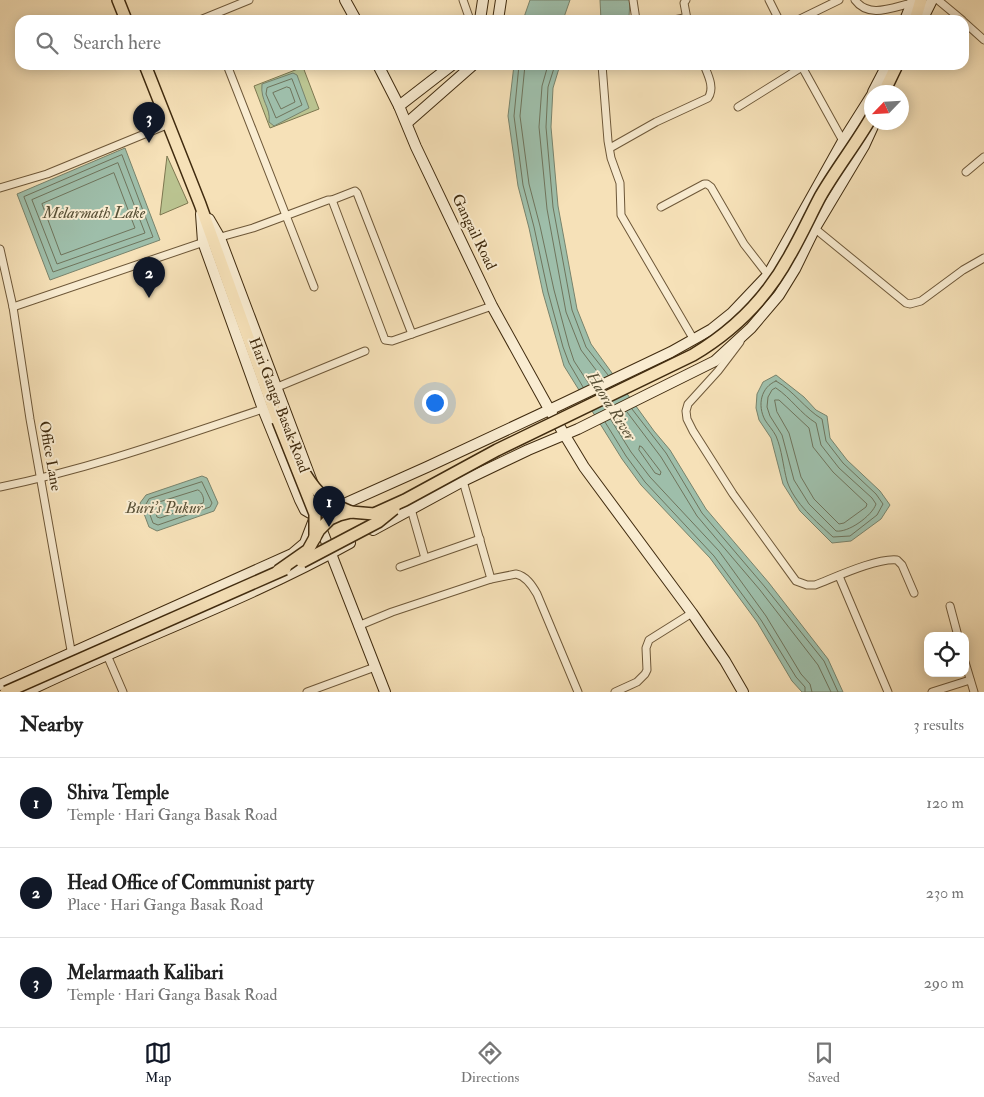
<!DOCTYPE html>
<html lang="en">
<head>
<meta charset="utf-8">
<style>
	:root { --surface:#fff; --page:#f6f6f6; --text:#222; --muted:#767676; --line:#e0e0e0; --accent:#111827 }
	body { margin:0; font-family:"IM FELL Double Pica",serif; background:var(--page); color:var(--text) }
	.controls { position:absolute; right:15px; bottom:15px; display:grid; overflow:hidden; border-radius:10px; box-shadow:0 2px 12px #0003 }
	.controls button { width:45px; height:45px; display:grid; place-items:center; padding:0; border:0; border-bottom:1px solid var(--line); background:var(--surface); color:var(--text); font:25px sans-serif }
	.compass { position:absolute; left:864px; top:85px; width:45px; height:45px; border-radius:50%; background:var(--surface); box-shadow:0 2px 12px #0003; rotate:245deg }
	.you { position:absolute; left:434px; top:402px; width:18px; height:18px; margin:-12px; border:4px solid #fff; border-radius:50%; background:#1a73e8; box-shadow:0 0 0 8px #1a73e833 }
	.badge { display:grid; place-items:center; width:32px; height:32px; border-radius:50%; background:var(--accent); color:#fff; font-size:16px; font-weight:700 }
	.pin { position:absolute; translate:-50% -41px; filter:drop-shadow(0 1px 2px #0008) }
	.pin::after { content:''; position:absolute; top:26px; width:18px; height:15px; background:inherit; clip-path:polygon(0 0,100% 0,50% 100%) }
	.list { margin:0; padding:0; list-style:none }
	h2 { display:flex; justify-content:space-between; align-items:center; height:65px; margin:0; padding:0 20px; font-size:21px }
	h2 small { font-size:16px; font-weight:400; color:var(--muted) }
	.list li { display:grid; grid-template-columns:32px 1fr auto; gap:15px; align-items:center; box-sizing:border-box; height:90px; padding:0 20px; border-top:1px solid var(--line) }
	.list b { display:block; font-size:19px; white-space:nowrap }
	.list p { margin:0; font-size:16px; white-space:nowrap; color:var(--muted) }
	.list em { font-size:16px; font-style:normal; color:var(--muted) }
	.icon { flex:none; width:28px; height:28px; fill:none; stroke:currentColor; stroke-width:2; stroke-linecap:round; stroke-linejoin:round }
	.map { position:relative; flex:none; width:984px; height:692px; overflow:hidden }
	.search { position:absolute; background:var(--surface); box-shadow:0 2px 12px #0003; left:15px; right:15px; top:15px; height:55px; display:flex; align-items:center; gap:12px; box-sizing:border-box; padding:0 18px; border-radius:15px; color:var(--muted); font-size:19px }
	.sheet { height:335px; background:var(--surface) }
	nav { display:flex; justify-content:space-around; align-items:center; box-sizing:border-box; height:70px; border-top:1px solid var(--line); background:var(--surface); font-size:14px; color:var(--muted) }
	nav a { display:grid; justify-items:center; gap:2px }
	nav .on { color:var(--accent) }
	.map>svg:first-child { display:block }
</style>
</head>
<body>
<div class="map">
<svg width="984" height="692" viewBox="0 0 984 692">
	<rect width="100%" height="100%" fill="#f6e1b8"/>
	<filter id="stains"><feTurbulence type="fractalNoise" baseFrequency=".004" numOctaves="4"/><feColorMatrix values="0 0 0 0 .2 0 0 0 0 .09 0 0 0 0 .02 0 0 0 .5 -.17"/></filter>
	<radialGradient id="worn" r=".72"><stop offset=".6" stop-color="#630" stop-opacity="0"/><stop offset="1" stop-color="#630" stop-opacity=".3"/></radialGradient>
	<!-- green -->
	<g fill="#bac390" stroke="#7d7750">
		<polygon points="303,67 319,109 270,128 254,86"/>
		<polygon points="167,156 188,203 160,215"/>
	</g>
	<!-- water -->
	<g fill="#9ebeaa" stroke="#78836c">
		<polygon points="530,0 570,0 563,20 523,20"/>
		<polygon points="600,0 630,0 629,17 625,20 601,20"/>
		<polygon points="514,65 560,65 553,88 551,127 558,206 577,309 591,344 654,431 670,450 706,509 769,583 828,659 843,692 802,692 792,681 757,622 710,558 641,485 622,459 564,366 543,293 529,228 518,186 508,116"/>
		<path d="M293 73 297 75 309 108 274 126 269 122C271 107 260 101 262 84Z"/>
		<polygon points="125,148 160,240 50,280 17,194"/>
		<polygon points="776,375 804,397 816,410 827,416 830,438 847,460 880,491 890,505 881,519 851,541 832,543 800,511 783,484 771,438 759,420 756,408 757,394 763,382"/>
		<polygon points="202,476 207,478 218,503 214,511 157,531 149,527 140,503 146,495"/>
	</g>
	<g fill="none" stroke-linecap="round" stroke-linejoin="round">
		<!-- shore -->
		<g stroke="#6f745c" stroke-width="1">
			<polyline points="519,65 514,116 523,185 534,227 548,292 563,347 569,363 583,387"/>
			<polyline points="525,65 520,116 529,184 540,226 554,290 569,346 574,361 589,384"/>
			<polyline points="548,65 542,86 539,127 547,209 566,312 581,350 602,378"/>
			<polyline points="555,65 548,87 546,127 553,207 572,310 586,347 608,375"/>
			<polygon points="292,79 302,105 276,118 266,94 267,88"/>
			<polygon points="287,87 290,88 295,102 281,109 273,93"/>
			<polygon points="122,155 153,237 53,272 24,197"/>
			<polygon points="118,163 145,233 57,264 32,200"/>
			<polygon points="114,173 135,228 61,255 42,204"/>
			<path d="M776 381C794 391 805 409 822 419L826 441 843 463 876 494 883 504 877 515 850 536 833 537C817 522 794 503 787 481 783 466 782 450 776 436 773 430 768 425 765 420 757 405 761 387 776 381Z"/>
			<path d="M776 388C791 398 801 414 816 423L821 445 839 468 872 498 876 504C872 516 848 533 836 531L809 504 794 480 782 435 770 416 767 407 768 397 772 390Z"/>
			<polygon points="775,400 779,400 809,428 813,447 833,472 867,504 866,507 844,523 839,524 814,499 801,477 789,433 777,412"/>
			<polyline points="632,409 666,453 702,513 765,587 824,661 838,692"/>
			<polyline points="627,412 661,457 697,516 760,590 818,665 831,692"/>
			<polyline points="611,420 631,452 650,477 719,551 766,616 801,674 810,684 812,692"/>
			<polyline points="605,422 626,456 645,482 714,556 761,620 796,677 805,687 805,692"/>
			<polygon points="640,446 642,447 661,472 660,475 655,473 639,450"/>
			<polygon points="202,482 212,503 210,507 158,525 153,523 146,504 149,499"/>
			<path d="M198 490C202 491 205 500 203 503L160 518 157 517 154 507V504Z"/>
		</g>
		<!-- street casing -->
		<g stroke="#6e5839" stroke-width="9">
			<g id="street">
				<polyline points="463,0 470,20"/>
				<polyline points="633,0 636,20"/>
				<polyline points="686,0 684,3 687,19"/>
				<polyline points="769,0 779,20"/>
				<path d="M855 0C869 19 893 7 912 3"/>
				<polyline points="938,0 962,20"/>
				<polyline points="200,20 249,0"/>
				<polyline points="674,20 684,18 689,20"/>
				<polyline points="798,20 839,0"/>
				<polyline points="964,22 984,40"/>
				<polyline points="227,65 314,287"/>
				<polyline points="602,65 608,141 611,158 620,183 621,215 694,340"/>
				<polyline points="801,65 843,141"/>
				<polyline points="738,107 802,67"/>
				<path d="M610 148 656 122 708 98C715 88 708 75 704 65"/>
				<polyline points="966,172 984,157"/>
				<polyline points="0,188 47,174 169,124"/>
				<polyline points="332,200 355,191 357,193 412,334"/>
				<polyline points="661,207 704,184 707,184 711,187 744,244 768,275"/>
				<polyline points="813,227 906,303 910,304 921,301 963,270 984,258"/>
				<polyline points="217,238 253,228 328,200 332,200 385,340 392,341 492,306"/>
				<polyline points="0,249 13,307 30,419 72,656"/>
				<polyline points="13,307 207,241"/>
				<path d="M740 342 718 371 688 404 686 411 687 419 693 431 733 494 796 581 807 585H815C836 577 876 558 897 560L902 565 914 593"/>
				<polyline points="275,388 365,351"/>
				<polyline points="463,481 491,579"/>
				<path d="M0 487C90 469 176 438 263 409"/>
				<polyline points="411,509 425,558"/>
				<polyline points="400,567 480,539"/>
				<polyline points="839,576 888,692"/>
				<polyline points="950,606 958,636"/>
				<path d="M358 626 392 612 491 579 516 574C526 576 532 585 537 594L578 692"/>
				<polyline points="107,655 123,692"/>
				<polyline points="965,662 974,692"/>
				<polyline points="307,692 375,667"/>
				<polyline points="615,692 637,682 645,674 647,670 646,648 649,640 692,613"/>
				<polyline points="932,692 970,680"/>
			</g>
		</g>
		<!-- secondary casing -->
		<g stroke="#402b0f" stroke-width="12">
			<g id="secondary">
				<polyline points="345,0 356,20"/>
				<polyline points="480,20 483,0"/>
				<polyline points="498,20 501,0"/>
				<polyline points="905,20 913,0"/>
				<polyline points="922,20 932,0"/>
				<polyline points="378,65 399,106 416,147 492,306 549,409 584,467 692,613 725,661 743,692"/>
				<polyline points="873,92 887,65"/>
				<polyline points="399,106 452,65"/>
				<polyline points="407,123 473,65"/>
				<polyline points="201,214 203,242 263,409 300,500 305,510 317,517"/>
				<polyline points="209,219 220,238 320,503 317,517"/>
				<polyline points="319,523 385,692"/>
				<polyline points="373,530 463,481 528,450 578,429 715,361 751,328 779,295 795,269 815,228 864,146 875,122"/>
				<polyline points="0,685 292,554 305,543 315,517 427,467 562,404 671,352 712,329 732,313 768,275 843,141 872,95"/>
				<path d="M26 692C133 640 246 601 350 543"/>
			</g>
		</g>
		<!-- primary casing -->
		<g stroke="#402b0f" stroke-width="14">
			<g id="primary">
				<polyline points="118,0 126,20"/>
				<polyline points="915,20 921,0"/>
				<polyline points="145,65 200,204 278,421"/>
				<polyline points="884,92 897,65"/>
			</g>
		</g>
		<!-- street -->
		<use href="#street" stroke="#f9ecd1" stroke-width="7"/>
		<!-- secondary -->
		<use href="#secondary" stroke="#f9ecd1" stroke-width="10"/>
		<!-- primary -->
		<use href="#primary" stroke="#f6e1b8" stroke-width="11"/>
		<!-- primary-bridge casing -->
		<g stroke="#402b0f" stroke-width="14" stroke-linecap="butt">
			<g id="primary-bridge">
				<polyline points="278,421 315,514 315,538"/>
				<path d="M305 474C318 495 328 503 351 512"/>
				<polyline points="302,562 378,522 394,509"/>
				<path d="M278 571 308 550 319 530 330 519 339 515 351 512 374 514 405 500 497 450 693 355C735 330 767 298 790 255 801 236 810 216 820 197 836 169 856 144 872 116"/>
				<polyline points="6,692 285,569"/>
			</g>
		</g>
		<!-- primary-bridge -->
		<use href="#primary-bridge" stroke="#f6e1b8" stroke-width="11"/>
	</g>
	<g text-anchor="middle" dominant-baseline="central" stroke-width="4" stroke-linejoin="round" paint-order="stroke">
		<!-- street labels -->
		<g font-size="15" fill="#402b0f" stroke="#f9ecd1">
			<text transform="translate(474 232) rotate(64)">Gangail Road</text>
			<text transform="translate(279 405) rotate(69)">Hari Ganga Basak Road</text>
			<text transform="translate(50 456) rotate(80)">Office Lane</text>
		</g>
		<!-- water labels -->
		<g font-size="16" font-style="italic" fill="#585036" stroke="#f9ecd1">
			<text x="94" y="213">Melarmath Lake</text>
			<text transform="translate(611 406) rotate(58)">Haora River</text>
			<text x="164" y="508">Buri's Pukur</text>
		</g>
	</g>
	<rect width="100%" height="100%" filter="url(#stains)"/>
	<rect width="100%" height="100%" fill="url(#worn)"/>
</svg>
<div class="controls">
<button><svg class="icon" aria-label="locate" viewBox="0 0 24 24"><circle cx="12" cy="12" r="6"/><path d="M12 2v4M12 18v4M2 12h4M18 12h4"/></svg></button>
</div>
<svg class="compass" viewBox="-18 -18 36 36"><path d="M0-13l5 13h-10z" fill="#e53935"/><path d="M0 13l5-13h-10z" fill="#767676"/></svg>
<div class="you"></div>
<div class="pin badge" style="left:329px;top:527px">1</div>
<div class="pin badge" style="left:149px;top:298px">2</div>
<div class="pin badge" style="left:149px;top:143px">3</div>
<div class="search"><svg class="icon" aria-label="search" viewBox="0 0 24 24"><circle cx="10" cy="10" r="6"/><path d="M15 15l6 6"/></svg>Search here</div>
</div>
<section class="sheet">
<h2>Nearby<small>3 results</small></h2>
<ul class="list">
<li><span class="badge">1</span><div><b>Shiva Temple</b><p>Temple · Hari Ganga Basak Road</p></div><em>120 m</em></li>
<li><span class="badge">2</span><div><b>Head Office of Communist party</b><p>Place · Hari Ganga Basak Road</p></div><em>230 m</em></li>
<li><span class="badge">3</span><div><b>Melarmaath Kalibari</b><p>Temple · Hari Ganga Basak Road</p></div><em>290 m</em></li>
</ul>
</section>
<nav>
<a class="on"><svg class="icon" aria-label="map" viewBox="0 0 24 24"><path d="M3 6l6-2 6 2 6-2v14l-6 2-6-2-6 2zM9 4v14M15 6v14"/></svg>Map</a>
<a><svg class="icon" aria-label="directions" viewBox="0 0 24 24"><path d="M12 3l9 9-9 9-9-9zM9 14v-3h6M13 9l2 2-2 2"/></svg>Directions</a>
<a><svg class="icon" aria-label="saved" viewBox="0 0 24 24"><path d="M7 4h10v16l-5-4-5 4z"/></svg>Saved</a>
</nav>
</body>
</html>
